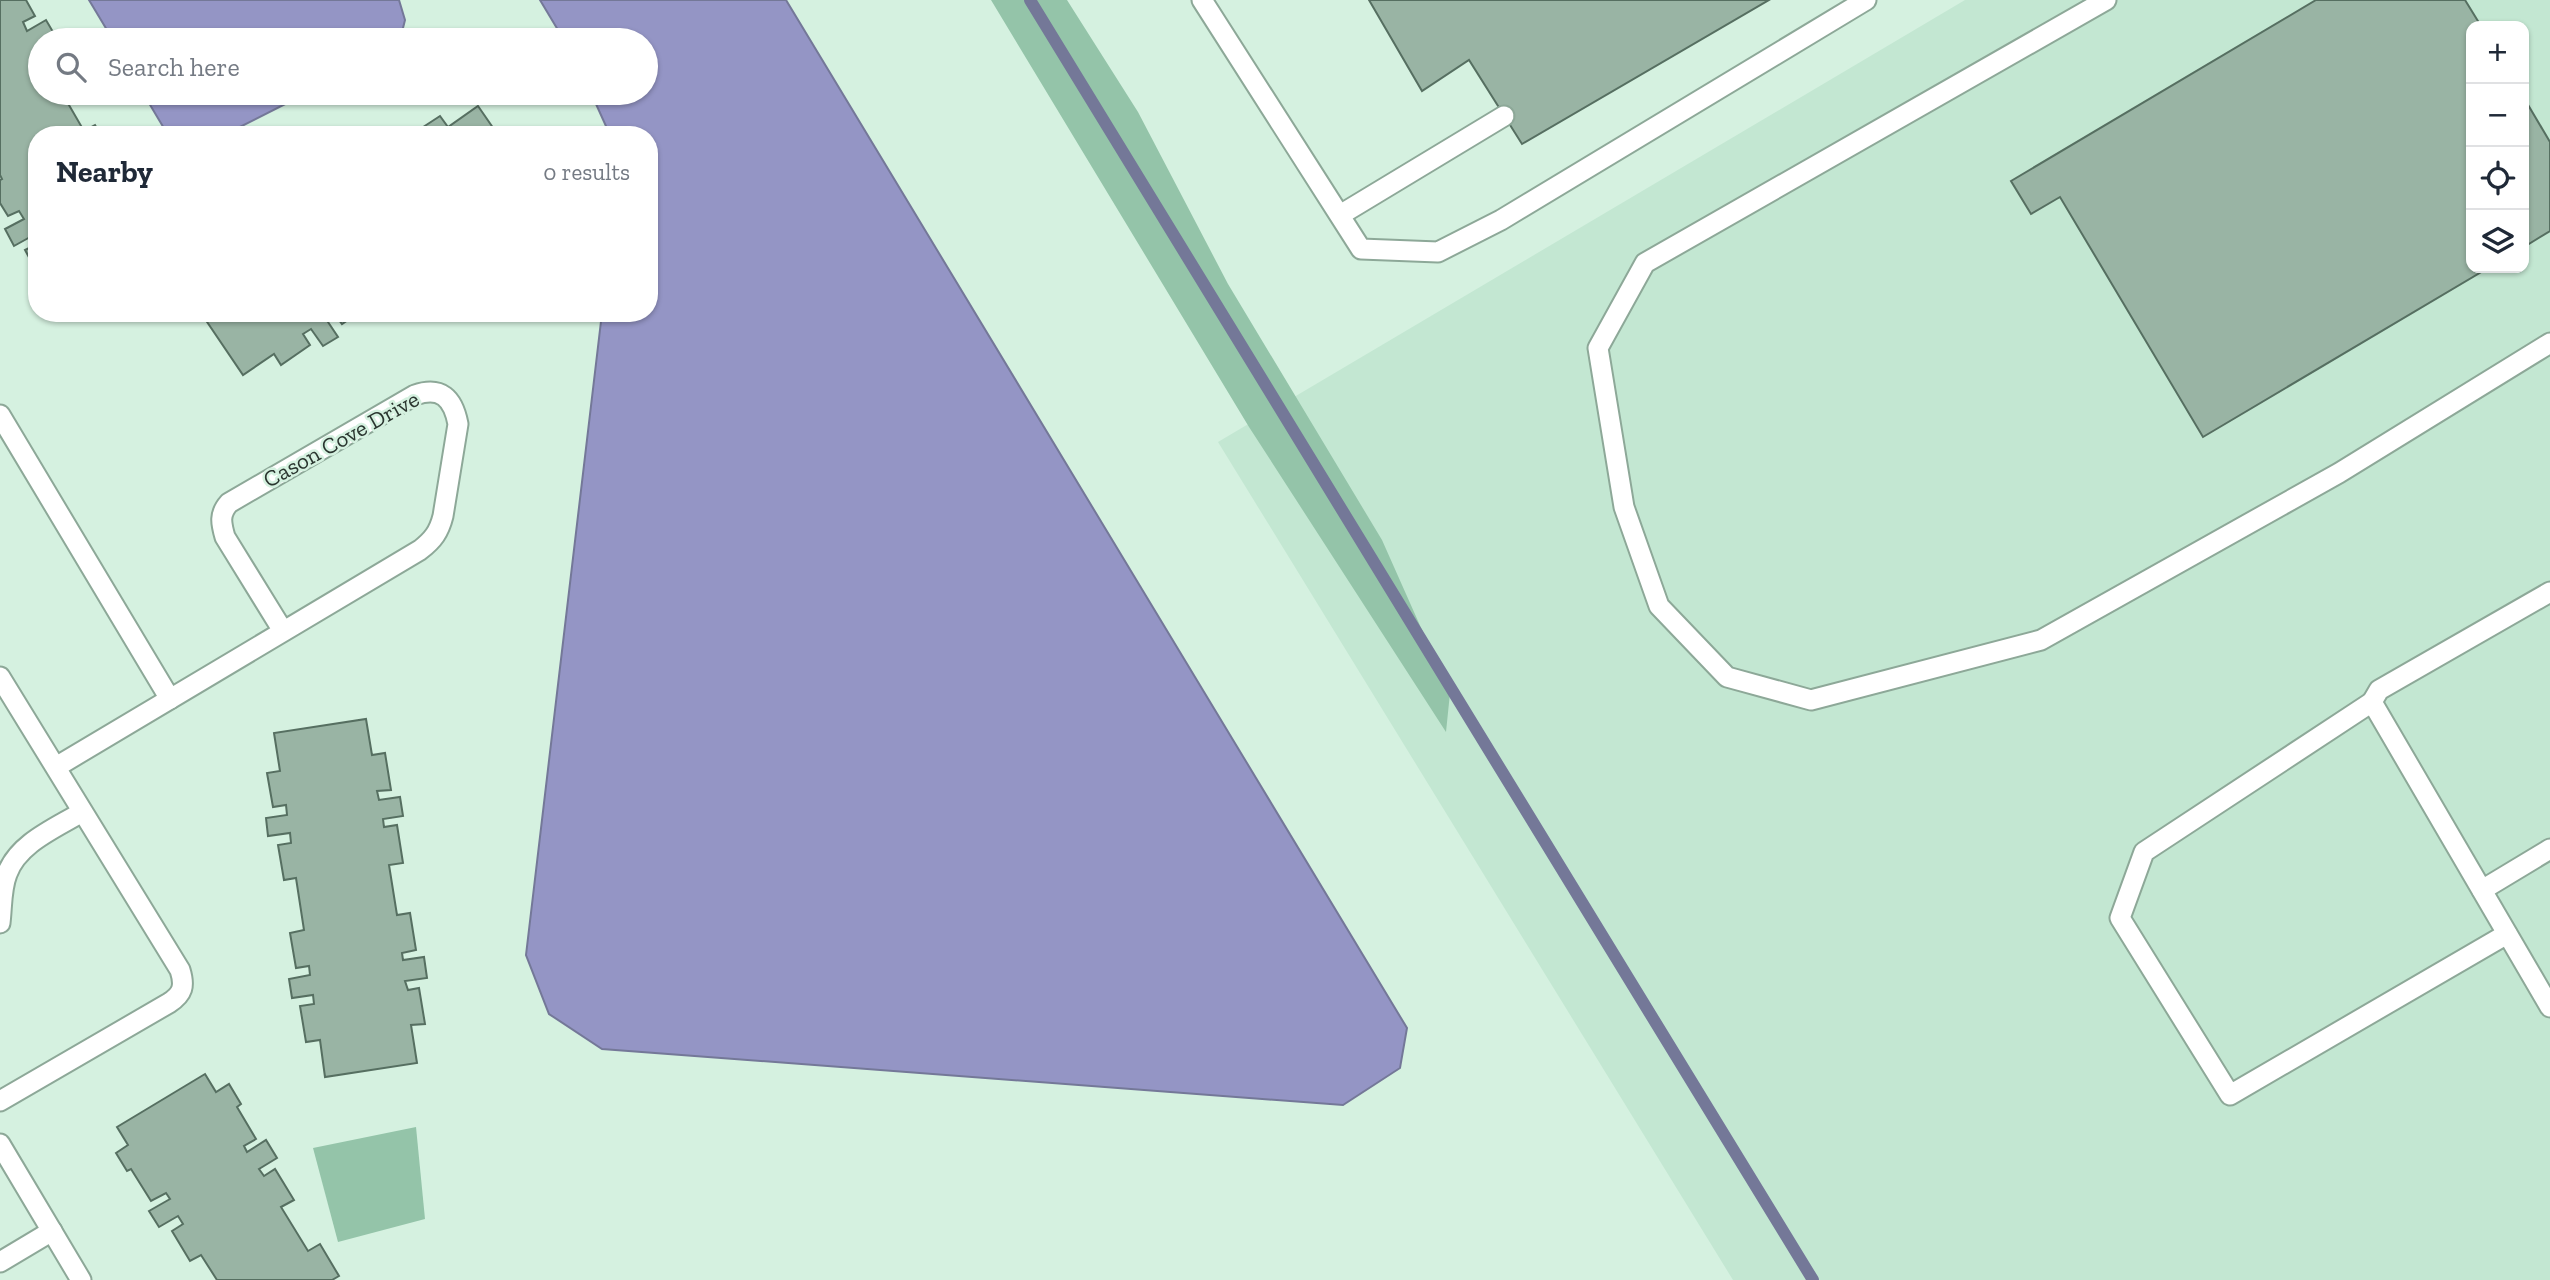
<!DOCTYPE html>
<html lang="en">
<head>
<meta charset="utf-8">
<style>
	:root { --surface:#fff; --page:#f6f6f7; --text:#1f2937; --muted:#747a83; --line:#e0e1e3 }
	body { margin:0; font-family:"Zilla Slab",serif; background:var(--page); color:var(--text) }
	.controls { position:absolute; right:21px; top:21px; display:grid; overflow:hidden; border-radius:14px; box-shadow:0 2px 5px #0004 }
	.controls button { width:63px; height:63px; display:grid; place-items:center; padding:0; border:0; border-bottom:2px solid var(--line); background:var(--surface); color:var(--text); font:35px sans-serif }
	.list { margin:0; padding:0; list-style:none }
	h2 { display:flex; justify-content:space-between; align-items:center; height:91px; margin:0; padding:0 28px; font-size:30px }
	h2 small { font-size:23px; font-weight:400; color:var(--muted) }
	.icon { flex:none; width:38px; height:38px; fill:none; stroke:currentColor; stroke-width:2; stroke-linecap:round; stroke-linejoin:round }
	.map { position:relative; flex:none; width:2550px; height:1280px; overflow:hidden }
	.search { position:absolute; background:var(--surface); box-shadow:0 2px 5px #0004; left:28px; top:28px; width:630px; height:77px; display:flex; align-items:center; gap:18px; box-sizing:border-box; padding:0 24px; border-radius:38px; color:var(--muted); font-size:26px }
	.panel { position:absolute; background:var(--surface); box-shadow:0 2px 5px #0004; left:28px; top:126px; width:630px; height:196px; border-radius:28px }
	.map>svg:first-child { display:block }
</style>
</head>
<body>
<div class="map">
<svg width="2550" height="1280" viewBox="0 0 2550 1280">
	<rect width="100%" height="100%" fill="#d5f1e0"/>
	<!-- built -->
	<path fill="#c3e7d2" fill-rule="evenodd" d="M1965 0H2550V1280H1733L1218 442ZM2471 26H2524V268H2471Z"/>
	<!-- green -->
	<g fill="#94c4a9">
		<polygon points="991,0 1067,0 1138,112 1228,284 1382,540 1450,693 1446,732 1249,427"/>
		<polygon points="416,1127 425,1219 338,1242 313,1148"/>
	</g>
	<!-- water -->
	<g fill="#9495c5" stroke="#747898" stroke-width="2">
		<polygon points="89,0 399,0 405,20 400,40 113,40"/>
		<polygon points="540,0 786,0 1407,1028 1400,1068 1343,1105 602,1049 549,1014 526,955 602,313 649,313 649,135 610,135 591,93 646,93 646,40 564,40"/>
		<polygon points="143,93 307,93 224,135 168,135"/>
	</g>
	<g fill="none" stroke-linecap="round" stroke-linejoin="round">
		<!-- stream -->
		<polyline stroke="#747898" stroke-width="12" points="1030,0 1813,1280"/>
	</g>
	<!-- building -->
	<g fill="#99b4a4" stroke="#566f61" stroke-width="2">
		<polygon points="0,0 26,0 35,16 23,22 27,31 46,20 56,37 50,40 40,40 40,46 38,47 40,52 40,93 62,93 84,131 95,125 101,135 37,135 37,243 32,236 14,246 5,229 24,219 19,211 8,216 0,203 0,180 2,179 0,175"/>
		<polygon points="1369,0 1769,0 1522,144 1469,60 1422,91"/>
		<polygon points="2316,0 2465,0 2481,26 2471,26 2471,268 2488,268 2203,437 2060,197 2031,214 2011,181"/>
		<polygon points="2524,98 2550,142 2550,231 2524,247"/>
		<polygon points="478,106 498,135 411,135 440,116 448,127"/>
		<polygon points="37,244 37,272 25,250"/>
		<polygon points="201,313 334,313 326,319 338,337 323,346 311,329 303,334 310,345 281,365 274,354 243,375"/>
		<polygon points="334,313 358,313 342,324"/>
		<polygon points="366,719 372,755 385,753 391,790 377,791 379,800 400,797 403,816 383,819 384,827 397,825 403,863 389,865 397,915 410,913 416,950 402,953 403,960 424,957 427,978 405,981 408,990 419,988 425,1024 411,1025 417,1063 325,1077 320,1040 306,1042 300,1006 314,1004 313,995 292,998 289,979 310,975 309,966 296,968 290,933 304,930 296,878 284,880 278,845 291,843 290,833 268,836 266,818 287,815 286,805 273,807 267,773 280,771 274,733"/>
		<polygon points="205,1074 216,1092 229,1084 241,1104 237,1107 256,1139 244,1146 247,1152 266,1140 277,1158 259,1169 264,1176 275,1169 294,1200 281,1207 308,1251 320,1244 339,1276 332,1280 217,1280 201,1255 190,1261 172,1231 183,1224 178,1216 159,1227 149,1211 170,1199 166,1193 151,1201 131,1169 127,1171 116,1153 128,1145 117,1127"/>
	</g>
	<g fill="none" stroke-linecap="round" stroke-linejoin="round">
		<!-- service casing -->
		<g stroke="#8da898" stroke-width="23">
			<g id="service">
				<polyline points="1202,0 1361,249 1438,252 1501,220 1866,0"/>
				<polyline points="2106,0 1645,263 1598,348 1624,507 1659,606 1727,677 1811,700 2041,640 2339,473 2550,343"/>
				<polyline points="1340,215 1504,116"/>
				<polyline points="0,415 170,699"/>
				<polyline points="2550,592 2379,690 2372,702 2550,1007"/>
				<path d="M0 677 180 970C185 986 183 994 169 1003L0 1101"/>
				<polyline points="2372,702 2144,852 2120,918 2230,1095 2507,934"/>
				<path d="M56 767 420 550C433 540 439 532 443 516L458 424C453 398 441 386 415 395L229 503C219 514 221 523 225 537L283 631"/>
				<polyline points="2482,890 2550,849"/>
				<path d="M0 923C2 907 1 889 7 874 18 843 56 828 82 812"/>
				<polyline points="0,1144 81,1280"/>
				<polyline points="0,1262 52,1231"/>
			</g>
		</g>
		<!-- service -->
		<use href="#service" stroke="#fff" stroke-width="19"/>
	</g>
	<g text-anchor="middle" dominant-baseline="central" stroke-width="5" stroke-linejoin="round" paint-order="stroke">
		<!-- street labels -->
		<g font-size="23" fill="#2a352f" stroke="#d5f1e0">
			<text transform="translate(341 439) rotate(-29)">Cason Cove Drive</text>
		</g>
	</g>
</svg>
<div class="controls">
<button>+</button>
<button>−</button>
<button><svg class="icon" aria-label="locate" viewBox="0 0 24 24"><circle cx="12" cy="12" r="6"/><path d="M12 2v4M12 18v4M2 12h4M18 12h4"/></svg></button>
<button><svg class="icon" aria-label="layers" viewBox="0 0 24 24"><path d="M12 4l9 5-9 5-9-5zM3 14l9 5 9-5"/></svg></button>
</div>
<div class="search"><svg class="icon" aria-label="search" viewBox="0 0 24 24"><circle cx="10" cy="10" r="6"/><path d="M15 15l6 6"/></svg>Search here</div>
<section class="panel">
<h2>Nearby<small>0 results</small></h2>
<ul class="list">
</ul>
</section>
</div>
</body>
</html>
